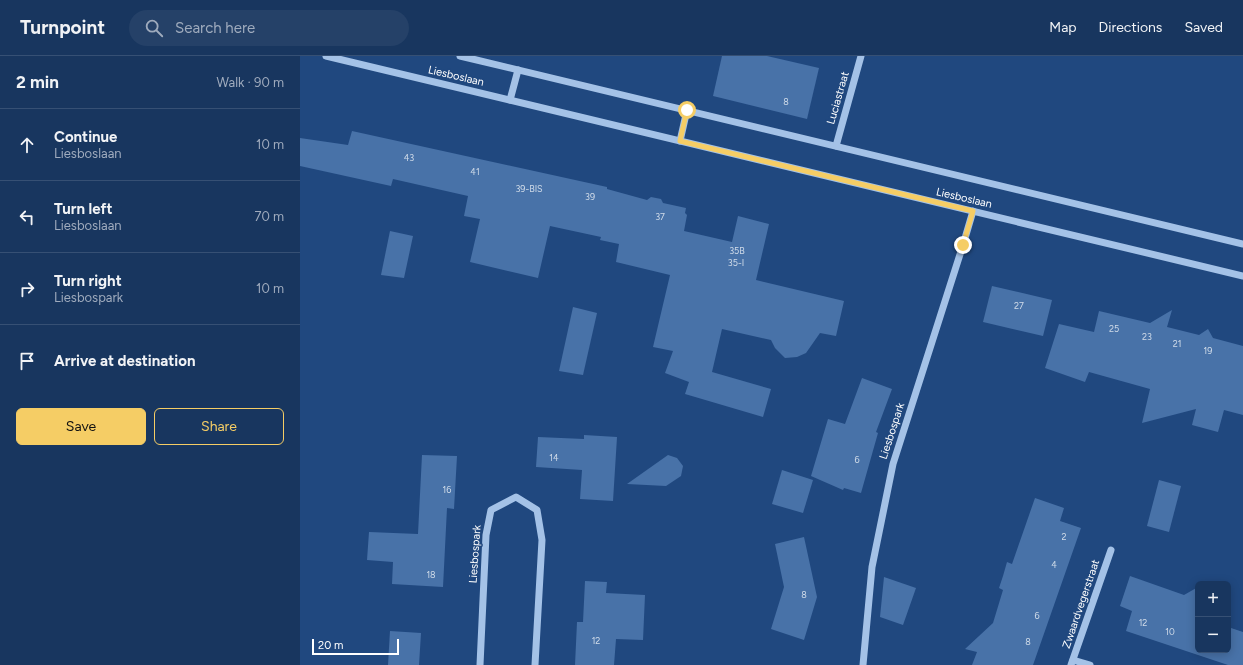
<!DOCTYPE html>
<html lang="en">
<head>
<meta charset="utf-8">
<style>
	:root { --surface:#18365f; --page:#254168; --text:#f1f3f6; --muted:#9fabbd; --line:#365074; --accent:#f5cd65 }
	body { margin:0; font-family:Figtree,sans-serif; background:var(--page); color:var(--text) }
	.controls { position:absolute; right:12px; bottom:12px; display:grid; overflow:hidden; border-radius:6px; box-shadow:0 2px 10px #0003 }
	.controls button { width:36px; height:36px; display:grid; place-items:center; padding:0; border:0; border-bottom:1px solid var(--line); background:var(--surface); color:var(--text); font:20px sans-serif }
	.scale { position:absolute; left:12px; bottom:10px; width:87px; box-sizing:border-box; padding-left:4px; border:2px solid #fff; border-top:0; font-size:11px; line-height:14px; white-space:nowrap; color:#fff; -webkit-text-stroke:3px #20487f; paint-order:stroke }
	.stop { position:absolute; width:12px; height:12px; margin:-9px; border:3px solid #f5cd65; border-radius:50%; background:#fff }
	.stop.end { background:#f5cd65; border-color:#fff; box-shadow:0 1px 4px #0008 }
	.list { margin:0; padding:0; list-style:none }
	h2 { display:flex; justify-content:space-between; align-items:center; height:52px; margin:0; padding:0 16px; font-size:17px }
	h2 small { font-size:13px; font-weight:400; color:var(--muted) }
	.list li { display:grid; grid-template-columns:26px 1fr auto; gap:12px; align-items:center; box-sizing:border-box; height:72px; padding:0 16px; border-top:1px solid var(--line) }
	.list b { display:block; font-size:15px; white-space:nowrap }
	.list p { margin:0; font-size:13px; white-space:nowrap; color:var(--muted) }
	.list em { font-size:13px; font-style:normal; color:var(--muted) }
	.actions { display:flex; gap:8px; padding:12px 16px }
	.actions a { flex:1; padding:9px 0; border:1px solid var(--accent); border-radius:6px; text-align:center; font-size:14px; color:var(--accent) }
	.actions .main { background:var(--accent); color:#111 }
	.icon { flex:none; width:22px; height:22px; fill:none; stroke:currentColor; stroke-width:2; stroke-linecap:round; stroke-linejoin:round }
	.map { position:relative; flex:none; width:943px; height:609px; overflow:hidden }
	header { display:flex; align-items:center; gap:24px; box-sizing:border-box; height:56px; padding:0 20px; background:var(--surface); border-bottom:1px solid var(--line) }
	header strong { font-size:19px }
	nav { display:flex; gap:22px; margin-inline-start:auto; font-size:14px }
	.search { width:280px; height:36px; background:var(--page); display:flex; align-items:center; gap:10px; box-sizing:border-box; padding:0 14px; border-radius:22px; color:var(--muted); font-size:15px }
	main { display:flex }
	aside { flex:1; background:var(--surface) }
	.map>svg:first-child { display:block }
</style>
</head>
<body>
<header>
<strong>Turnpoint</strong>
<div class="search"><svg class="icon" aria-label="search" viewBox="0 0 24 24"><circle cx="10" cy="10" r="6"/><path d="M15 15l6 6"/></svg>Search here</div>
<nav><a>Map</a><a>Directions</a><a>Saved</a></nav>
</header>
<main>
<aside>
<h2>2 min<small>Walk · 90 m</small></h2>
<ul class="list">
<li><svg class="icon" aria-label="ahead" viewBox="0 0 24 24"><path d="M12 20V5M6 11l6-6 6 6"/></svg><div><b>Continue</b><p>Liesboslaan</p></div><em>10 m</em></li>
<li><svg class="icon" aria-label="left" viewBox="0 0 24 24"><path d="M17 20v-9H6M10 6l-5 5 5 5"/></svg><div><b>Turn left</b><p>Liesboslaan</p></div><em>70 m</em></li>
<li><svg class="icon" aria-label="right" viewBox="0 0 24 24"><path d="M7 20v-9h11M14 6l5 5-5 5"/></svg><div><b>Turn right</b><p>Liesbospark</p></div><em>10 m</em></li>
<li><svg class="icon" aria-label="arrive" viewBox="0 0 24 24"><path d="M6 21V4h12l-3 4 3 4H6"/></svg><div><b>Arrive at destination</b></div></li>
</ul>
<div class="actions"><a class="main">Save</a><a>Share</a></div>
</aside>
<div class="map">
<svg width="943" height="609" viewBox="0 0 943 609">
	<rect width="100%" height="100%" fill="#20487f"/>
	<!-- building -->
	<g fill="#4872a8">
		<polygon points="422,0 467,0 519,12 507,63 413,40"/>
		<polygon points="52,75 307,131 307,133 347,144 351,141 361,143 363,147 386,152 385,157 387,159 384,175 432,186 438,160 469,168 456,224 544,245 536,280 520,277 506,297 497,301 485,302 475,292 471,284 422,273 412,316 471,333 463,361 385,338 389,326 365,317 373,295 353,291 370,219 316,206 319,188 300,184 301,181 250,170 238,222 170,206 180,163 164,160 168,140 93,123 91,130 0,110 0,82 48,89"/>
		<polygon points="90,175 113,180 104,222 81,219"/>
		<polygon points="692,230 752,244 743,280 683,266"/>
		<polygon points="273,251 297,257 283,319 259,315"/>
		<polygon points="872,254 867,271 899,279 908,273 913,282 943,290 943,359 924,354 918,376 892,369 896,353 842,367 850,333 789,316 785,326 745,312 759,268 794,276 799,255 850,267"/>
		<polygon points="562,322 592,333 576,376 578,377 561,437 544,432 543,434 511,420 528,363 545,368"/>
		<polygon points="284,379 317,381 313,445 280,443 282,414 236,411 238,381 284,383"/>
		<polygon points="122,399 157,400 154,453 147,452 143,531 92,528 93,506 67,504 69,476 118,478"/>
		<polygon points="368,399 377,402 383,410 381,420 366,430 327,428"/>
		<polygon points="482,414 513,424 503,457 472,448"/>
		<polygon points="859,424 881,430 869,476 847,470"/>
		<polygon points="735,442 764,452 760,465 781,472 733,609 672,609 677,596 665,593 693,567 703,534 699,532 703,520 707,506 712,508"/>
		<polygon points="504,481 517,541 504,584 471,573 484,531 475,488"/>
		<polygon points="830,520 884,539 898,531 898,594 928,594 928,571 943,576 943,609 928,609 826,575 832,555 820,550"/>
		<polygon points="584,521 616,532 603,569 580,561"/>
		<polygon points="285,525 307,526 306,537 345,539 343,584 316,583 314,609 275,609 277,566 283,566"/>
		<polygon points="90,575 121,577 119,609 88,609"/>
	</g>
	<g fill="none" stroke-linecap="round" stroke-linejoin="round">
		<!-- minor -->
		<g stroke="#a4c2e7" stroke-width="7">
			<polyline points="26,0 943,220"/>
			<polyline points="160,0 943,188"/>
			<polyline points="210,44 218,14"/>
			<polyline points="380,85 387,54"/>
			<polyline points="536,90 561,0"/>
			<polyline points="773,604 790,609"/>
			<polyline points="180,609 186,479 191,454 216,441 237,454 242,484 235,609"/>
			<polyline points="563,609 572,511 593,408 663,189 673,155"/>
			<polyline points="771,609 811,494"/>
		</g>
	</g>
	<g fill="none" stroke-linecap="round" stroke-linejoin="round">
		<!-- route -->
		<polyline stroke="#f5cd65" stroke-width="5" points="387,54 380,85 673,155 663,189"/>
	</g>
	<g text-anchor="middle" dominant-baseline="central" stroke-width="3" stroke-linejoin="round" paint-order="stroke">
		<!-- number labels -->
		<g font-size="9" fill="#d1dce9">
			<text x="486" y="45">8</text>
			<text x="109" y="101">43</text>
			<text x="175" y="115">41</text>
			<text x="229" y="132">39-BIS</text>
			<text x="290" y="140">39</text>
			<text x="360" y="160">37</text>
			<text x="437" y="194">35B</text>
			<text x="436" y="206">35-I</text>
			<text x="719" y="249">27</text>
			<text x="814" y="272">25</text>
			<text x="847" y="280">23</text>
			<text x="877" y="287">21</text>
			<text x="908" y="294">19</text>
			<text x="254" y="401">14</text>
			<text x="557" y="403">6</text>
			<text x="147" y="433">16</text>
			<text x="764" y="480">2</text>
			<text x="754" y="508">4</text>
			<text x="131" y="518">18</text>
			<text x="504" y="538">8</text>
			<text x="737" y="559">6</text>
			<text x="843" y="566">12</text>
			<text x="870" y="575">10</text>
			<text x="296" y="584">12</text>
			<text x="728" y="585">8</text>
		</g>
		<!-- street labels -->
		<g font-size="11" fill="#fff" stroke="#20487f">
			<text transform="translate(156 20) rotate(13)">Liesboslaan</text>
			<text transform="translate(538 42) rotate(-74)">Luciastraat</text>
			<text transform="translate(664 142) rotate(13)">Liesboslaan</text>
			<text transform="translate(592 375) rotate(-72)">Liesbospark</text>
			<text transform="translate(175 498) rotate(-86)">Liesbospark</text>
			<text transform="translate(781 548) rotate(-71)">Zwaardvegerstraat</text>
		</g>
	</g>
</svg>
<div class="controls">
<button>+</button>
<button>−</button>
</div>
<div class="scale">20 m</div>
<div class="stop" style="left:387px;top:54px"></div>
<div class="stop end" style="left:663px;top:189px"></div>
</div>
</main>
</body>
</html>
